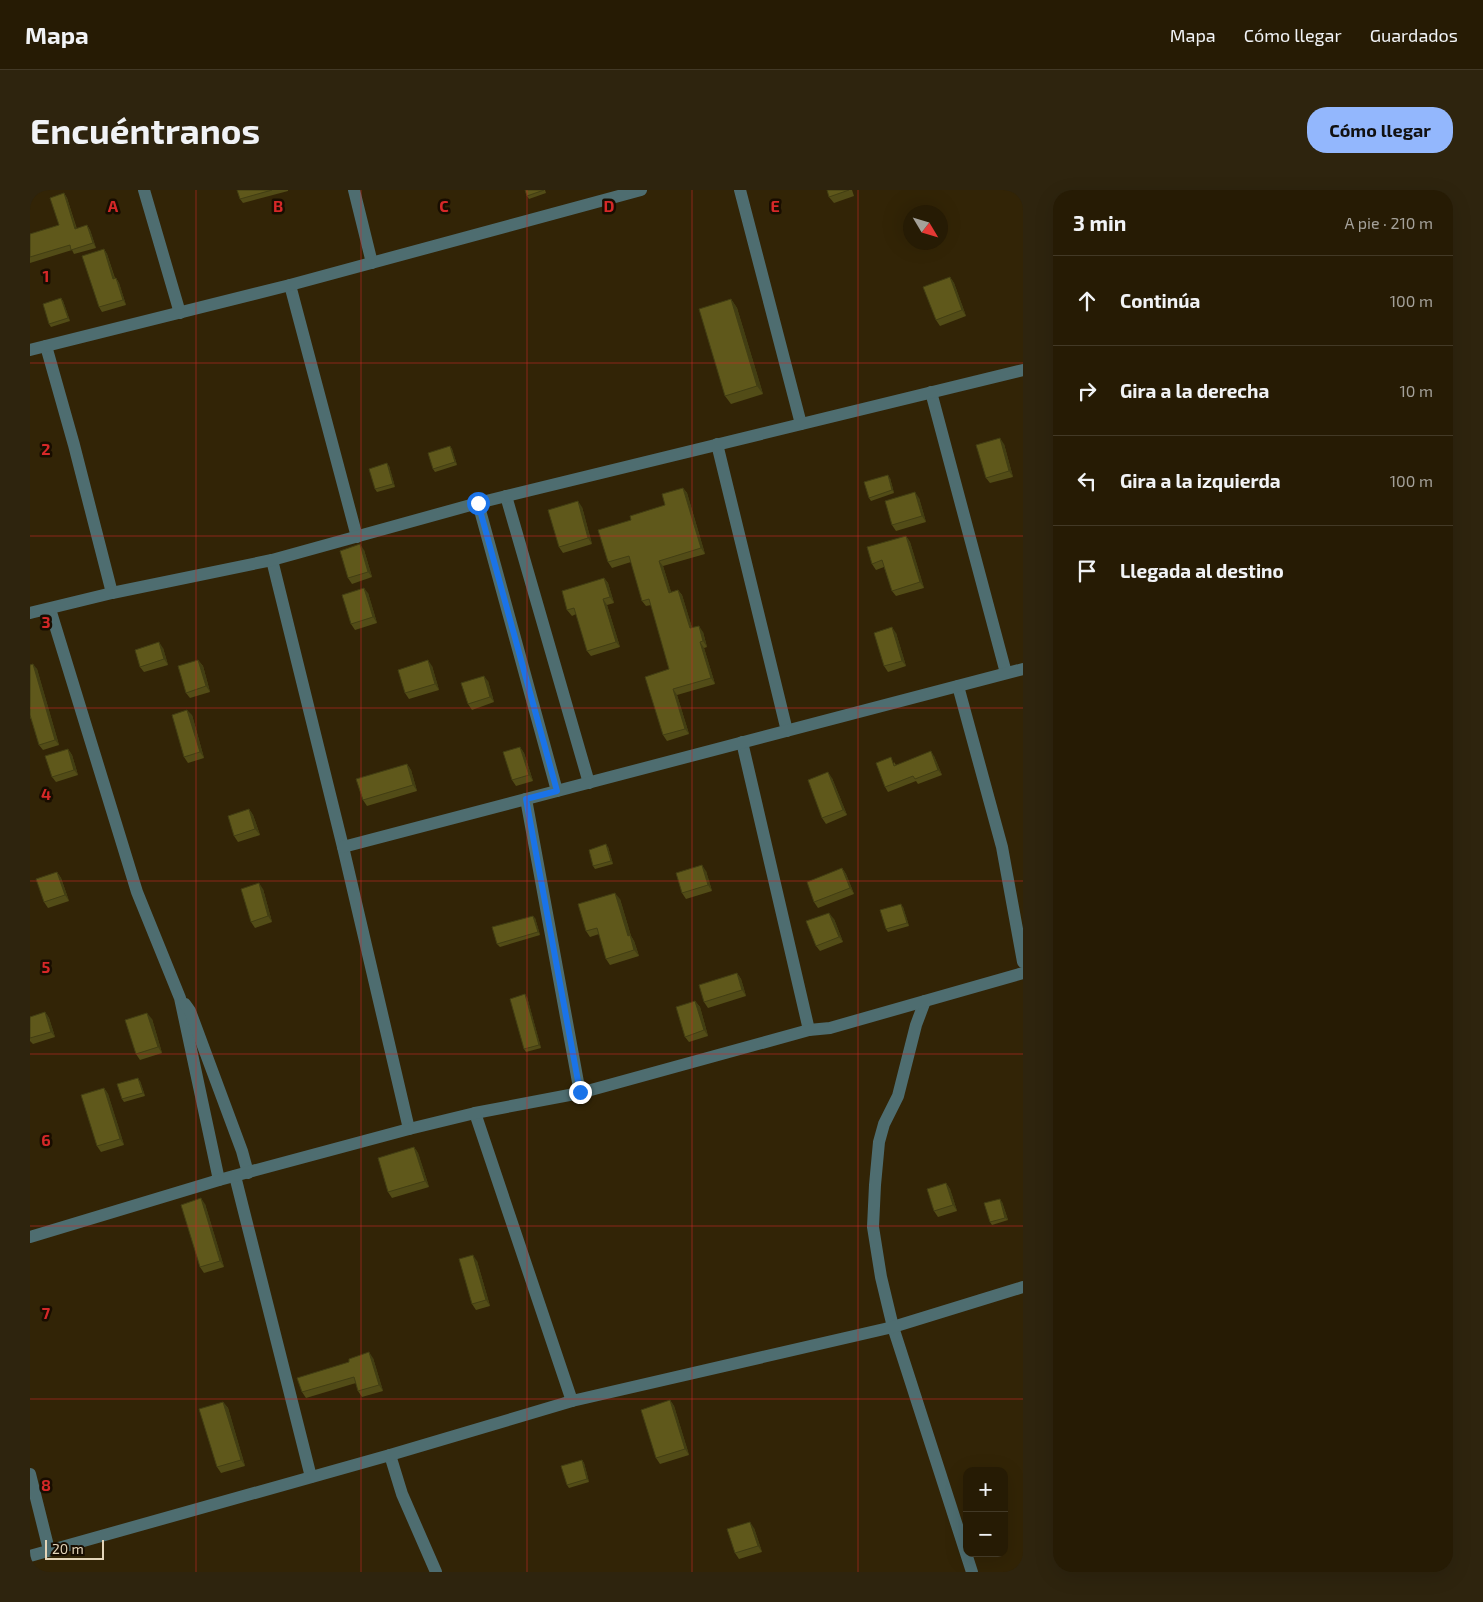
<!DOCTYPE html>
<html lang="es">
<head>
<meta charset="utf-8">
<style>
	:root { --surface:#261b04; --page:#2e240e; --text:#f1f3f6; --muted:#a4a19a; --line:#423926; --accent:#93b7fd }
	body { margin:0; font-family:"Exo 2",sans-serif; background:var(--page); color:var(--text) }
	.controls { position:absolute; right:15px; bottom:15px; display:grid; overflow:hidden; border-radius:10px; box-shadow:0 5px 20px #0002 }
	.controls button { width:45px; height:45px; display:grid; place-items:center; padding:0; border:0; border-bottom:1px solid var(--line); background:var(--surface); color:var(--text); font:25px sans-serif }
	.compass { position:absolute; left:873px; top:15px; width:45px; height:45px; border-radius:50%; background:var(--surface); box-shadow:0 5px 20px #0002; rotate:128deg }
	.scale { position:absolute; left:15px; bottom:12px; width:59px; box-sizing:border-box; padding-left:5px; border:2px solid #e4d5b9; border-top:0; font-size:14px; line-height:18px; white-space:nowrap; color:#e4d5b9; -webkit-text-stroke:4px #180d00; paint-order:stroke }
	.stop { position:absolute; width:15px; height:15px; margin:-11px; border:4px solid #1a73e8; border-radius:50%; background:#fff }
	.stop.end { background:#1a73e8; border-color:#fff; box-shadow:0 1px 5px #0008 }
	.list { margin:0; padding:0; list-style:none }
	h2 { display:flex; justify-content:space-between; align-items:center; height:65px; margin:0; padding:0 20px; font-size:21px }
	h2 small { font-size:16px; font-weight:400; color:var(--muted) }
	.list li { display:grid; grid-template-columns:32px 1fr auto; gap:15px; align-items:center; box-sizing:border-box; height:90px; padding:0 20px; border-top:1px solid var(--line) }
	.list b { display:block; font-size:19px; white-space:nowrap }
	.list em { font-size:16px; font-style:normal; color:var(--muted) }
	.icon { flex:none; width:28px; height:28px; fill:none; stroke:currentColor; stroke-width:2; stroke-linecap:round; stroke-linejoin:round }
	.map { position:relative; flex:none; width:993px; height:1382px; overflow:hidden; border-radius:20px }
	header { display:flex; align-items:center; gap:30px; box-sizing:border-box; height:70px; padding:0 25px; background:var(--surface); border-bottom:1px solid var(--line) }
	header strong { font-size:24px }
	nav { display:flex; gap:28px; margin-inline-start:auto; font-size:18px }
	.intro { display:flex; align-items:center; justify-content:space-between; box-sizing:border-box; height:120px; padding:0 30px }
	h1 { margin:0; font-size:35px }
	.button { padding:12px 22px; border-radius:20px; background:var(--accent); color:#111; font-size:18px; font-weight:700 }
	main { display:flex; gap:30px; padding:0 30px }
	aside { flex:1; background:var(--surface); border-radius:20px; box-shadow:0 5px 20px #0002 }
	.map>svg:first-child { display:block }
</style>
</head>
<body>
<header>
<strong>Mapa</strong>
<nav><a>Mapa</a><a>Cómo llegar</a><a>Guardados</a></nav>
</header>
<div class="intro"><h1>Encuéntranos</h1><a class="button">Cómo llegar</a></div>
<main>
<div class="map">
<svg width="993" height="1382" viewBox="0 0 993 1382">
	<rect width="100%" height="100%" fill="#322406"/>
	<g fill="none" stroke-linecap="round" stroke-linejoin="round">
		<!-- minor -->
		<g stroke="#4e6d70" stroke-width="12">
			<polyline points="114,0 150,123"/>
			<polyline points="324,0 342,73"/>
			<polyline points="710,0 771,234"/>
			<polyline points="260,95 327,347"/>
			<polyline points="16,156 44,255 82,403"/>
			<polyline points="0,160 260,95 611,0"/>
			<polyline points="901,202 976,483"/>
			<polyline points="687,254 757,541"/>
			<polyline points="476,306 559,593"/>
			<polyline points="448,313 527,601"/>
			<polyline points="242,370 313,657 379,939"/>
			<polyline points="20,419 107,702 150,808 189,990"/>
			<polyline points="0,423 82,403 242,370 448,313 993,180"/>
			<polyline points="928,496 972,657 993,772"/>
			<polyline points="712,552 779,840"/>
			<polyline points="496,609 550,903"/>
			<polyline points="313,657 993,479"/>
			<polyline points="895,811 886,835 868,906 854,934 849,952 845,995 843,1037 851,1087 863,1137 942,1382"/>
			<polyline points="155,814 160,821 212,961 218,983"/>
			<polyline points="445,923 542,1211"/>
			<polyline points="205,986 281,1287"/>
			<polyline points="0,1047 189,990 379,939 445,923 550,903 779,840 800,838 993,783"/>
			<polyline points="360,1265 372,1304 406,1382"/>
			<polyline points="0,1284 19,1360"/>
			<polyline points="0,1366 360,1265 542,1211 863,1137 993,1097"/>
		</g>
	</g>
	<!-- wall -->
	<g fill="#524c17">
		<polygon points="207,0 258,0 258,1 213,13 210,9"/>
		<polygon points="495,0 515,0 516,3 499,9 497,6"/>
		<polygon points="797,0 822,0 824,6 804,13 799,7"/>
		<polygon points="34,3 37,8 47,39 57,35 60,40 66,58 44,64 42,60 0,73 0,44 29,35"/>
		<polygon points="74,59 77,64 85,88 86,88 89,93 96,115 72,122 69,117"/>
		<polygon points="920,87 924,93 936,126 910,136 906,130"/>
		<polygon points="31,108 33,111 40,131 21,137 19,134"/>
		<polygon points="701,109 707,118 733,204 701,214 695,206"/>
		<polygon points="974,254 983,287 960,293 956,288"/>
		<polygon points="420,256 422,259 427,275 405,282 403,279"/>
		<polygon points="359,276 365,297 347,302 345,299"/>
		<polygon points="860,288 864,303 841,311 839,308"/>
		<polygon points="653,298 657,303 675,364 633,376 641,402 648,400 652,405 662,438 673,442 677,457 674,458 685,494 647,505 659,544 637,551 633,545 639,479 621,415 616,416 612,411 601,372 582,378 578,372 601,330 635,315"/>
		<polygon points="889,308 896,332 866,341 862,335"/>
		<polygon points="552,317 562,354 533,363 529,357"/>
		<polygon points="876,346 880,352 894,398 866,406 862,401 854,377 846,380 842,374"/>
		<polygon points="334,360 342,387 322,394 318,388"/>
		<polygon points="574,388 578,393 584,413 577,415 590,457 561,466 557,461 546,424 542,426 537,420"/>
		<polygon points="338,403 347,433 325,440 321,434"/>
		<polygon points="866,443 876,476 858,482 854,476"/>
		<polygon points="133,458 138,475 114,482 110,477"/>
		<polygon points="168,470 173,476 180,502 160,508 156,503"/>
		<polygon points="0,475 7,479 29,555 13,560 9,555 1,529 0,528"/>
		<polygon points="402,476 409,500 379,509 375,503"/>
		<polygon points="458,491 464,512 442,520 438,514"/>
		<polygon points="162,525 174,568 158,573 154,567"/>
		<polygon points="490,557 494,563 503,591 486,596 482,590"/>
		<polygon points="38,559 42,565 48,585 26,592 22,587"/>
		<polygon points="904,566 912,585 888,594 886,591 858,602 855,597 864,572 866,575"/>
		<polygon points="377,574 381,580 387,601 337,616 333,610"/>
		<polygon points="802,588 817,625 796,634 792,628"/>
		<polygon points="219,619 223,625 230,645 208,652 204,646"/>
		<polygon points="578,657 583,674 565,679 563,676"/>
		<polygon points="812,678 816,684 824,704 788,718 784,712"/>
		<polygon points="676,681 682,701 656,709 652,703"/>
		<polygon points="27,682 31,688 39,711 18,718 14,712"/>
		<polygon points="233,699 242,732 225,738 221,732"/>
		<polygon points="590,709 601,746 604,751 609,766 580,775 576,769 569,744 560,747 556,741"/>
		<polygon points="873,717 879,736 858,742 856,739"/>
		<polygon points="505,728 510,745 470,757 467,754"/>
		<polygon points="804,729 813,752 790,761 786,756"/>
		<polygon points="707,783 711,789 716,806 678,818 674,812"/>
		<polygon points="497,807 511,858 496,862 494,859"/>
		<polygon points="665,811 670,817 678,846 659,852 655,847"/>
		<polygon points="15,822 19,828 25,847 3,854 0,851 0,827"/>
		<polygon points="122,829 132,863 110,870 106,864"/>
		<polygon points="110,891 115,906 94,912 92,909"/>
		<polygon points="74,898 78,904 94,955 71,962 67,956"/>
		<polygon points="384,957 388,963 399,997 362,1008 358,1002"/>
		<polygon points="916,993 920,999 927,1021 908,1027 904,1021"/>
		<polygon points="972,1012 978,1030 962,1035 960,1032"/>
		<polygon points="175,1014 194,1077 174,1083 170,1077"/>
		<polygon points="447,1071 460,1116 446,1120 442,1114"/>
		<polygon points="343,1168 353,1201 332,1207 328,1201 326,1193 276,1208 272,1202"/>
		<polygon points="640,1210 644,1216 659,1265 630,1274 626,1268"/>
		<polygon points="193,1212 198,1218 215,1276 191,1283 187,1277"/>
		<polygon points="552,1270 554,1273 559,1292 539,1298 537,1295"/>
		<polygon points="724,1338 732,1362 709,1369 705,1363"/>
	</g>
	<!-- shaded-wall -->
	<g fill="#423e13">
		<polygon points="34,3 37,8 48,44 45,39"/>
		<polygon points="57,35 60,40 66,58 63,53"/>
		<polygon points="74,59 77,64 86,93 83,89"/>
		<polygon points="920,87 924,93 936,126 932,120"/>
		<polygon points="86,88 89,93 96,115 93,110"/>
		<polygon points="31,108 33,111 40,131 38,128"/>
		<polygon points="701,109 707,118 733,204 727,196"/>
		<polygon points="970,248 974,254 983,287 979,281"/>
		<polygon points="420,256 422,259 427,275 425,272"/>
		<polygon points="357,273 359,276 365,297 363,294"/>
		<polygon points="858,285 860,288 864,303 862,300"/>
		<polygon points="653,298 657,303 675,364 671,358"/>
		<polygon points="885,302 889,308 896,332 892,326"/>
		<polygon points="548,311 552,317 562,354 558,348"/>
		<polygon points="876,346 880,352 894,398 890,392"/>
		<polygon points="330,354 334,360 342,387 338,382"/>
		<polygon points="629,371 633,376 643,408 639,403"/>
		<polygon points="574,388 578,393 584,413 580,407"/>
		<polygon points="334,398 338,403 347,433 343,427"/>
		<polygon points="648,400 652,405 664,444 660,438"/>
		<polygon points="573,409 577,415 590,457 586,452"/>
		<polygon points="669,436 673,442 677,457 673,451"/>
		<polygon points="862,437 866,443 876,476 872,471"/>
		<polygon points="129,452 133,458 138,475 134,469"/>
		<polygon points="670,452 674,458 685,494 681,488"/>
		<polygon points="168,470 173,476 180,502 176,496"/>
		<polygon points="398,470 402,476 409,500 405,494"/>
		<polygon points="3,474 7,479 29,555 25,550"/>
		<polygon points="454,486 458,491 464,512 460,507"/>
		<polygon points="643,499 647,505 659,544 655,539"/>
		<polygon points="157,520 162,525 174,568 170,562"/>
		<polygon points="490,557 494,563 503,591 499,585"/>
		<polygon points="38,559 42,565 48,585 44,580"/>
		<polygon points="901,561 904,566 912,585 908,580"/>
		<polygon points="377,574 381,580 387,601 383,595"/>
		<polygon points="798,582 802,588 817,625 813,620"/>
		<polygon points="219,619 223,625 230,645 225,639"/>
		<polygon points="576,654 578,657 583,674 581,671"/>
		<polygon points="672,675 676,681 682,701 678,695"/>
		<polygon points="812,678 816,684 824,704 820,698"/>
		<polygon points="27,682 31,688 39,711 35,705"/>
		<polygon points="229,693 233,699 242,732 238,726"/>
		<polygon points="585,703 590,709 601,746 604,751 609,766 604,760 598,746"/>
		<polygon points="871,714 873,717 879,736 877,733"/>
		<polygon points="799,723 804,729 813,752 809,747"/>
		<polygon points="503,726 505,728 510,745 508,742"/>
		<polygon points="707,783 711,789 716,806 712,800"/>
		<polygon points="495,804 497,807 511,858 509,855"/>
		<polygon points="665,811 670,817 678,846 674,840"/>
		<polygon points="15,822 19,828 25,847 21,842"/>
		<polygon points="117,823 122,829 132,863 128,857"/>
		<polygon points="108,888 110,891 115,906 113,903"/>
		<polygon points="74,898 78,904 94,955 90,949"/>
		<polygon points="384,957 388,963 399,997 395,991"/>
		<polygon points="916,993 920,999 927,1021 923,1015"/>
		<polygon points="171,1008 175,1014 194,1077 190,1071"/>
		<polygon points="970,1009 972,1012 978,1030 975,1028"/>
		<polygon points="443,1065 447,1071 460,1116 456,1110"/>
		<polygon points="339,1162 343,1168 353,1201 349,1195"/>
		<polygon points="640,1210 644,1216 659,1265 655,1259"/>
		<polygon points="193,1212 198,1218 215,1276 211,1270"/>
		<polygon points="552,1270 554,1273 559,1292 557,1289"/>
		<polygon points="720,1332 724,1338 732,1362 728,1356"/>
	</g>
	<!-- building -->
	<g fill="#5f581b" stroke="#423e13">
		<polygon points="207,0 242,0 210,9"/>
		<polygon points="495,0 514,0 497,6"/>
		<polygon points="797,0 819,0 799,7"/>
		<polygon points="34,3 45,39 57,35 63,53 41,60 40,55 0,67 0,44 29,35 20,8"/>
		<polygon points="74,59 83,89 86,88 93,110 69,117 52,66"/>
		<polygon points="920,87 932,120 906,130 893,97"/>
		<polygon points="31,108 38,128 19,134 13,114"/>
		<polygon points="701,109 727,196 695,206 669,119"/>
		<polygon points="970,248 979,281 956,288 946,255"/>
		<polygon points="420,256 425,272 403,279 398,263"/>
		<polygon points="357,273 363,294 345,299 339,279"/>
		<polygon points="858,285 862,300 839,308 834,292"/>
		<polygon points="653,298 671,358 629,371 639,403 648,400 660,438 669,436 673,451 670,452 681,488 643,499 655,539 633,545 615,487 639,479 619,409 612,411 599,366 578,372 568,340 601,330 600,326 635,315 632,304"/>
		<polygon points="885,302 892,326 862,335 855,311"/>
		<polygon points="548,311 558,348 529,357 518,320"/>
		<polygon points="876,346 890,392 862,401 852,370 842,374 837,357"/>
		<polygon points="330,354 338,382 318,388 310,361"/>
		<polygon points="574,388 580,407 573,409 586,452 557,461 544,418 537,420 532,401"/>
		<polygon points="334,398 343,427 321,434 312,405"/>
		<polygon points="862,437 872,471 854,476 844,443"/>
		<polygon points="129,452 134,469 110,477 105,460"/>
		<polygon points="168,470 176,496 156,503 148,476"/>
		<polygon points="398,470 405,494 375,503 368,480"/>
		<polygon points="3,474 25,550 9,555 0,525 0,475"/>
		<polygon points="454,486 460,507 438,514 431,493"/>
		<polygon points="157,520 170,562 154,567 142,525"/>
		<polygon points="490,557 499,585 482,590 473,562"/>
		<polygon points="38,559 44,580 22,587 15,566"/>
		<polygon points="901,561 908,580 885,589 883,586 855,597 846,573 861,567 864,576"/>
		<polygon points="377,574 383,595 333,610 326,589"/>
		<polygon points="798,582 813,620 792,628 778,590"/>
		<polygon points="219,619 225,639 204,646 198,626"/>
		<polygon points="576,654 581,671 563,676 559,660"/>
		<polygon points="672,675 678,695 652,703 646,683"/>
		<polygon points="812,678 820,698 784,712 777,692"/>
		<polygon points="27,682 35,705 14,712 6,689"/>
		<polygon points="229,693 238,726 221,732 211,699"/>
		<polygon points="585,703 598,746 600,745 604,760 576,769 567,738 556,741 548,714"/>
		<polygon points="871,714 877,733 856,739 850,720"/>
		<polygon points="799,723 809,747 786,756 776,731"/>
		<polygon points="503,726 508,742 467,754 462,737"/>
		<polygon points="707,783 712,800 674,812 669,795"/>
		<polygon points="495,804 509,855 494,859 480,809"/>
		<polygon points="665,811 674,840 655,847 646,817"/>
		<polygon points="15,822 21,842 0,848 0,827"/>
		<polygon points="117,823 128,857 106,864 95,830"/>
		<polygon points="108,888 113,903 92,909 87,894"/>
		<polygon points="74,898 90,949 67,956 51,905"/>
		<polygon points="384,957 395,991 358,1002 348,968"/>
		<polygon points="916,993 923,1015 904,1021 897,999"/>
		<polygon points="171,1008 190,1071 170,1077 151,1015"/>
		<polygon points="970,1009 975,1028 960,1032 954,1013"/>
		<polygon points="443,1065 456,1110 442,1114 429,1069"/>
		<polygon points="339,1162 349,1195 328,1201 324,1187 272,1202 267,1188 319,1172 319,1169"/>
		<polygon points="640,1210 655,1259 626,1268 611,1220"/>
		<polygon points="193,1212 211,1270 187,1277 169,1219"/>
		<polygon points="552,1270 557,1289 537,1295 531,1276"/>
		<polygon points="720,1332 728,1356 705,1363 697,1339"/>
	</g>
	<g fill="none" stroke-linecap="round" stroke-linejoin="round">
		<!-- route -->
		<polyline stroke="#1a73e8" stroke-width="6" points="448,313 527,601 496,609 550,902"/>
	</g>
	<!-- grid -->
	<path fill="none" stroke="#d62828" stroke-width="1" stroke-opacity="0.55" d="M166 0V1382M331 0V1382M497 0V1382M662 0V1382M828 0V1382M0 173H993M0 346H993M0 518H993M0 691H993M0 864H993M0 1036H993M0 1209H993"/>
	<g font-size="16" text-anchor="middle" font-weight="bold" fill="#d62828" stroke="#180d00" stroke-width="5" stroke-linejoin="round" paint-order="stroke">
		<text x="83" y="22">A</text>
		<text x="248" y="22">B</text>
		<text x="414" y="22">C</text>
		<text x="579" y="22">D</text>
		<text x="745" y="22">E</text>
		<text x="16" y="92">1</text>
		<text x="16" y="265">2</text>
		<text x="16" y="438">3</text>
		<text x="16" y="610">4</text>
		<text x="16" y="783">5</text>
		<text x="16" y="956">6</text>
		<text x="16" y="1129">7</text>
		<text x="16" y="1301">8</text>
	</g>
</svg>
<div class="controls">
<button>+</button>
<button>−</button>
</div>
<svg class="compass" viewBox="-18 -18 36 36"><path d="M0-13l5 13h-10z" fill="#e53935"/><path d="M0 13l5-13h-10z" fill="#a4a19a"/></svg>
<div class="scale">20 m</div>
<div class="stop" style="left:448px;top:313px"></div>
<div class="stop end" style="left:550px;top:902px"></div>
</div>
<aside>
<h2>3 min<small>A pie · 210 m</small></h2>
<ul class="list">
<li><svg class="icon" aria-label="ahead" viewBox="0 0 24 24"><path d="M12 20V5M6 11l6-6 6 6"/></svg><div><b>Continúa</b></div><em>100 m</em></li>
<li><svg class="icon" aria-label="right" viewBox="0 0 24 24"><path d="M7 20v-9h11M14 6l5 5-5 5"/></svg><div><b>Gira a la derecha</b></div><em>10 m</em></li>
<li><svg class="icon" aria-label="left" viewBox="0 0 24 24"><path d="M17 20v-9H6M10 6l-5 5 5 5"/></svg><div><b>Gira a la izquierda</b></div><em>100 m</em></li>
<li><svg class="icon" aria-label="arrive" viewBox="0 0 24 24"><path d="M6 21V4h12l-3 4 3 4H6"/></svg><div><b>Llegada al destino</b></div></li>
</ul>
</aside>
</main>
</body>
</html>
